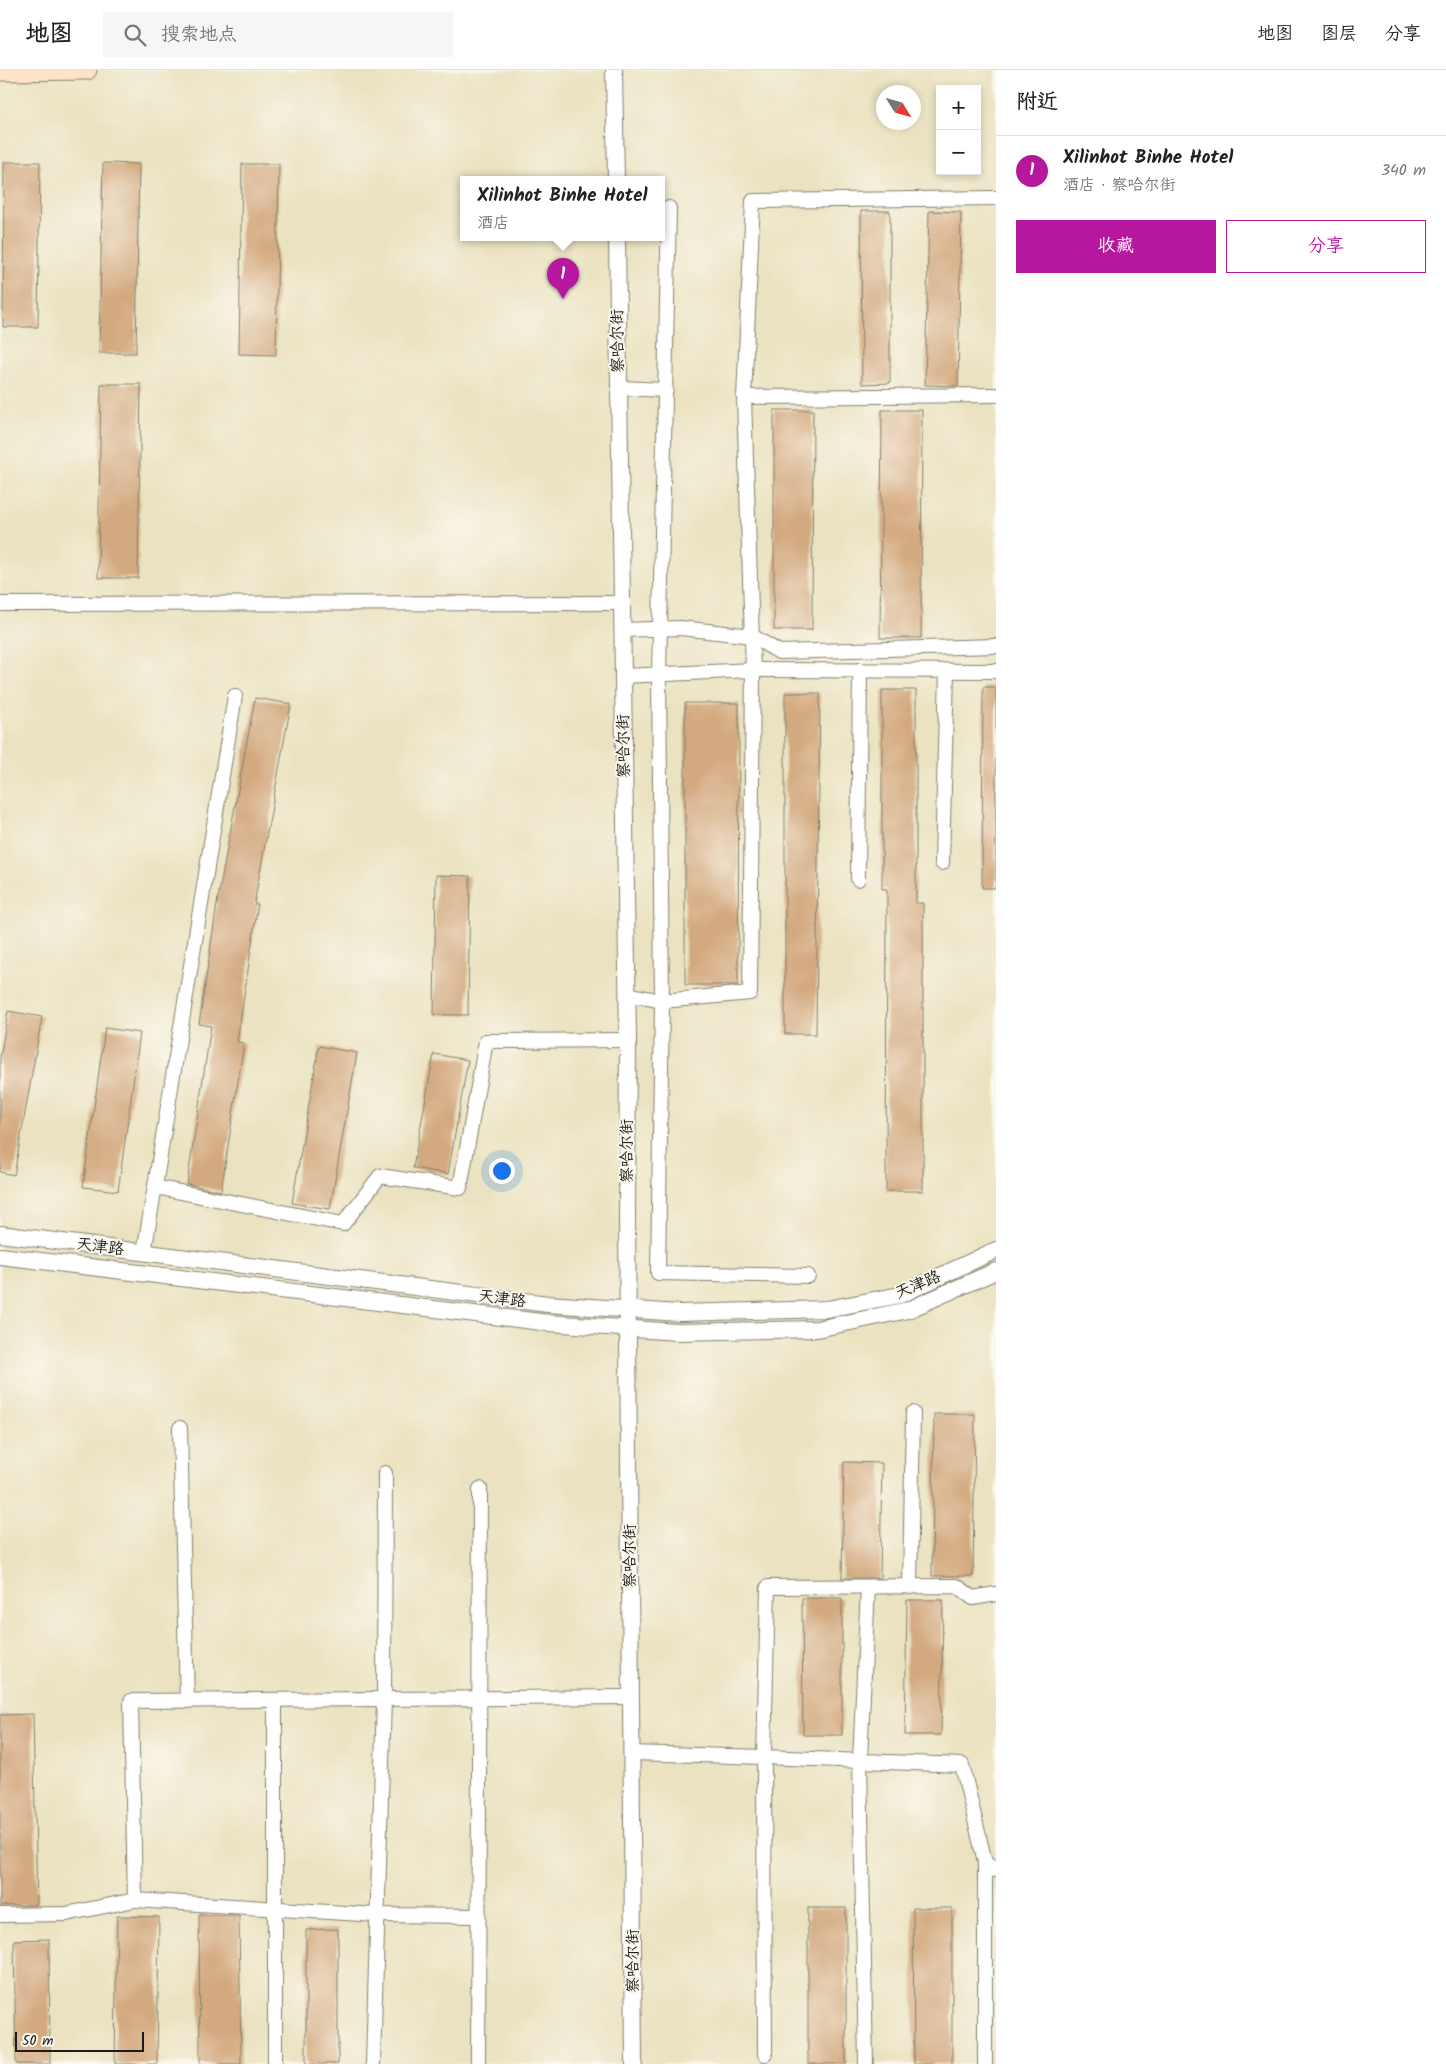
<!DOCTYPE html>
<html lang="zh">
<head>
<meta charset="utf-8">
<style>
	:root { --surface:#fff; --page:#f6f6f6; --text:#222; --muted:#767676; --line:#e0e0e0; --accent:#b5179e }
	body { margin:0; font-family:Kalam,"LXGW WenKai TC",sans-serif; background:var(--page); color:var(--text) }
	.controls { position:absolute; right:15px; top:15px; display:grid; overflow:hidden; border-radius:0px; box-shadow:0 2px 8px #0003 }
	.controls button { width:45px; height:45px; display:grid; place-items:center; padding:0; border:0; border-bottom:1px solid var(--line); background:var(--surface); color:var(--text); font:25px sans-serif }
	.compass { position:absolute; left:876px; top:15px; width:45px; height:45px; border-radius:50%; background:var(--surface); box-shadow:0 2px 8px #0003; rotate:127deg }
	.scale { position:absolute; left:15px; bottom:12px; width:129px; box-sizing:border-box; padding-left:5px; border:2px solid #1c1c1c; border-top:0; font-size:14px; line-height:18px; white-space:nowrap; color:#1c1c1c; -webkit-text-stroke:4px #fbf7ec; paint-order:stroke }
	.you { position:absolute; left:501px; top:1100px; width:18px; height:18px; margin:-12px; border:4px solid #fff; border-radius:50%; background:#1a73e8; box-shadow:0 0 0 8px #1a73e833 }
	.badge { display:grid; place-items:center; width:32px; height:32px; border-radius:50%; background:var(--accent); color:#fff; font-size:16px; font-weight:700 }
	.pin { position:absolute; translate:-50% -41px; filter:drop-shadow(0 1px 2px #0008) }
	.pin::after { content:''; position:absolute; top:26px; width:18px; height:15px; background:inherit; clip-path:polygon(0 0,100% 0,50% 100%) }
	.popup { position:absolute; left:460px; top:106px; width:205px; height:65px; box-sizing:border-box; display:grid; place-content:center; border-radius:0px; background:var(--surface); filter:drop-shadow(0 1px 4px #0005); font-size:16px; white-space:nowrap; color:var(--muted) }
	.popup b { font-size:19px; color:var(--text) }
	.popup::after { content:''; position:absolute; left:50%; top:100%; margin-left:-10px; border:10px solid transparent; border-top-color:var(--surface) }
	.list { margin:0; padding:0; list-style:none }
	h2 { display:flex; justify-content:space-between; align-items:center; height:65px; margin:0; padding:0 20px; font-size:21px }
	h2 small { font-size:16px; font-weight:400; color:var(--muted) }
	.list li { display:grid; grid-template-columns:32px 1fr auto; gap:15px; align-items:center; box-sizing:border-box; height:70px; padding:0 20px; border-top:1px solid var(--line) }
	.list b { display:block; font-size:19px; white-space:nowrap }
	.list p { margin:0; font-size:16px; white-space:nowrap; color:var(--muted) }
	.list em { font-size:16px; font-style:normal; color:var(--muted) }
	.actions { display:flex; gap:10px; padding:15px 20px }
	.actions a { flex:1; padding:11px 0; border:1px solid var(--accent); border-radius:0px; text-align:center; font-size:18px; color:var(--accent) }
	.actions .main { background:var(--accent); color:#fff }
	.icon { flex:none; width:28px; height:28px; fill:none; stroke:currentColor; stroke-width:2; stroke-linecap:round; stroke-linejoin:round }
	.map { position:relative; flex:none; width:996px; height:1994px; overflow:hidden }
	header { display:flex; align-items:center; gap:30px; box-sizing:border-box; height:70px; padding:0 25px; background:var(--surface); border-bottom:1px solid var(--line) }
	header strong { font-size:24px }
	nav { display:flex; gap:28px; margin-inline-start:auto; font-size:18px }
	.search { width:350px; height:45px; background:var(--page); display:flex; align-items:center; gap:12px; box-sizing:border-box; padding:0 18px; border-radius:0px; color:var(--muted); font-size:19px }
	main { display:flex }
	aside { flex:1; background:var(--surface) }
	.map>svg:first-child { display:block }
</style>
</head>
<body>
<header>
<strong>地图</strong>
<div class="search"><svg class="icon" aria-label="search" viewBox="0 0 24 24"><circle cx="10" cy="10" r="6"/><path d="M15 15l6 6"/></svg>搜索地点</div>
<nav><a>地图</a><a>图层</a><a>分享</a></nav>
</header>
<main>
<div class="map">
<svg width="996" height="1994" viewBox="0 0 996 1994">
	<rect width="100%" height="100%" fill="#fbf7ec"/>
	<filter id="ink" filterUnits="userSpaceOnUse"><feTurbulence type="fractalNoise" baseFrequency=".02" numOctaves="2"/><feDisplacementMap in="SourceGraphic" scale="10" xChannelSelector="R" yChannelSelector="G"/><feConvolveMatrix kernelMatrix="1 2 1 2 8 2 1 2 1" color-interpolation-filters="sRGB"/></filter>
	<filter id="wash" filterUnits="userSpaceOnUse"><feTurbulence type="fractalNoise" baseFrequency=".0096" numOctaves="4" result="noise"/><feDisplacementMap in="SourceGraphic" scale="20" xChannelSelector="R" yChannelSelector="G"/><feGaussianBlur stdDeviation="1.12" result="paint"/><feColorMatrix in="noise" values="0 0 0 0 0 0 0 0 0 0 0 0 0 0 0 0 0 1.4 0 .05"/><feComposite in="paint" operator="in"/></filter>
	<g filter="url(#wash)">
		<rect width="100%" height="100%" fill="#eae2c0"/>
		<g id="blocks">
			<!-- building -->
			<g fill="#d3a97f">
				<polygon points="4,92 40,92 38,257 3,257"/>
				<polygon points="103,93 139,94 136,283 99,283"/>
				<polygon points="242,94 279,94 276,285 239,284"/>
				<polygon points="861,141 890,141 890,313 862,314"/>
				<polygon points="929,141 961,142 958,316 925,315"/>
				<polygon points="101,314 141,314 138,508 98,508"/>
				<polygon points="774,340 813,340 812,560 774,560"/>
				<polygon points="882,340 922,340 921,568 880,568"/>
				<polygon points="983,617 996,617 996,818 982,818"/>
				<polygon points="882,620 916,620 916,833 923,833 923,1121 886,1121 887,819 882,819"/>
				<polygon points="785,623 820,623 816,964 785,964"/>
				<polygon points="255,628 291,634 254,834 258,834 237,972 244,973 221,1121 187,1114 211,956 199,954 218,828"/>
				<polygon points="685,633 739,633 738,915 685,915"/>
				<polygon points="436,805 470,806 468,945 434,945"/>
				<polygon points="8,941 42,947 14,1105 0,1102 0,988"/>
				<polygon points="105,958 140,963 118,1121 83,1117"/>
				<polygon points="319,976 357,983 330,1139 292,1133"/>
				<polygon points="434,984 468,990 448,1104 413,1098"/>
				<polygon points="934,1344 975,1344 973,1506 932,1506"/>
				<polygon points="844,1392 882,1393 880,1508 842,1508"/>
				<polygon points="802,1528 842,1528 842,1665 803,1665"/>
				<polygon points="907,1530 943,1530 941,1665 905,1665"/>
				<polygon points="33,1644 37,1835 0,1836 0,1645"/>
				<rect x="808" y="1838" width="38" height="156"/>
				<polygon points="913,1838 952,1838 952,1994 914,1994"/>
				<polygon points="199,1845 239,1845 241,1994 200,1994"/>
				<polygon points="117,1846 159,1847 157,1994 115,1994"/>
				<polygon points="338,1859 338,1994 306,1994 306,1860"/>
				<polygon points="49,1869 50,1994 16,1994 14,1870"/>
			</g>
		</g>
	</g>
	<g filter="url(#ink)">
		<use href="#blocks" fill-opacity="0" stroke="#837f6e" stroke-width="1"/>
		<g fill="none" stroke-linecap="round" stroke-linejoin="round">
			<!-- minor casing -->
			<g stroke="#837f6e" stroke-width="16">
				<g id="minor">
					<polyline points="669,138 659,604 662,931 658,1203 808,1206"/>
					<polyline points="619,318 666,320"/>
					<polyline points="744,327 996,325"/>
					<polyline points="0,534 622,533"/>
					<polyline points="622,560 681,558 752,566 779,582 996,576"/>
					<polyline points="623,606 753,600 996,601"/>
					<polyline points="942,793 947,600"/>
					<polyline points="858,809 860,600"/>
					<polyline points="627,924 662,931 750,923 753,600 744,327 753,131 996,128"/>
					<polyline points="155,1117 343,1154 380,1106 460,1118 486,971 628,970"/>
					<polyline points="144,1183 235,626"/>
					<polyline points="180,1358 187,1631"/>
					<polyline points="910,1517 913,1343"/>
					<polyline points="996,1524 973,1528 957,1516 768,1517 764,1687 962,1695 985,1792 996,1800"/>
					<polyline points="275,1630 275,1994"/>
					<polyline points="631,1683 764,1687 765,1984"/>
					<polyline points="985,1792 985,1994"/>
					<polyline points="135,1830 377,1845 478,1846"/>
					<polyline points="0,1845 66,1844 135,1830 131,1631 631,1627"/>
					<polyline points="373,1994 384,1629 385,1403"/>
					<polyline points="478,1994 480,1419"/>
					<polyline points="866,1994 860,1691 868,1517"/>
				</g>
			</g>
			<!-- tertiary casing -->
			<g stroke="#837f6e" stroke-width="18">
				<g id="tertiary">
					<polyline points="614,0 616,110"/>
					<polyline points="617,168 628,970 627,1147 634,1994"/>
					<polyline points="0,1164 548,1234 679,1243 827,1239 900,1225 996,1180"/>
					<polyline points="0,1186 549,1253 677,1262 817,1259 908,1240 996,1201"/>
				</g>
			</g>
			<!-- secondary casing -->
			<g stroke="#837f6e" stroke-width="21">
				<polyline id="secondary" points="0,1 87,0"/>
			</g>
			<!-- minor -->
			<use href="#minor" stroke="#fff" stroke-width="14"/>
			<!-- tertiary -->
			<use href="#tertiary" stroke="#fff" stroke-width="16"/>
			<!-- secondary -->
			<use href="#secondary" stroke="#fee4c6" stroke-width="19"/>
		</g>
	</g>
	<g text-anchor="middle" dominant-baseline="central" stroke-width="4" stroke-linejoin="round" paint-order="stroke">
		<!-- street labels -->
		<g font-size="16" fill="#1c1c1c" stroke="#fbf7ec">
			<text transform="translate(618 271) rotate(-91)">察哈尔街</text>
			<text transform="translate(624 676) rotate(-91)">察哈尔街</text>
			<text transform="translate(627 1081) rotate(-90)">察哈尔街</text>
			<text transform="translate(100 1177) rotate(7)">天津路</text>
			<text transform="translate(918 1215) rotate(-23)">天津路</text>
			<text transform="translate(502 1229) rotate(7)">天津路</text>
			<text transform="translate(630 1486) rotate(-90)">察哈尔街</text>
			<text transform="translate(633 1891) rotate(-90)">察哈尔街</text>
		</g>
	</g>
</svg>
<div class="controls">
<button>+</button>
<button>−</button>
</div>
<svg class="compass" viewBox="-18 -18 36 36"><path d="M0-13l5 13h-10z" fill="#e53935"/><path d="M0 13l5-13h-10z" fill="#767676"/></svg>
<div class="scale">50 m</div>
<div class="you"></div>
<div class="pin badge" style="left:563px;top:229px">1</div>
<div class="popup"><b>Xilinhot Binhe Hotel</b>酒店</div>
</div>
<aside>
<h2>附近<small></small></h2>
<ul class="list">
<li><span class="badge">1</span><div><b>Xilinhot Binhe Hotel</b><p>酒店 · 察哈尔街</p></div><em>340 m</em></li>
</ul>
<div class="actions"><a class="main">收藏</a><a>分享</a></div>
</aside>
</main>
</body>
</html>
